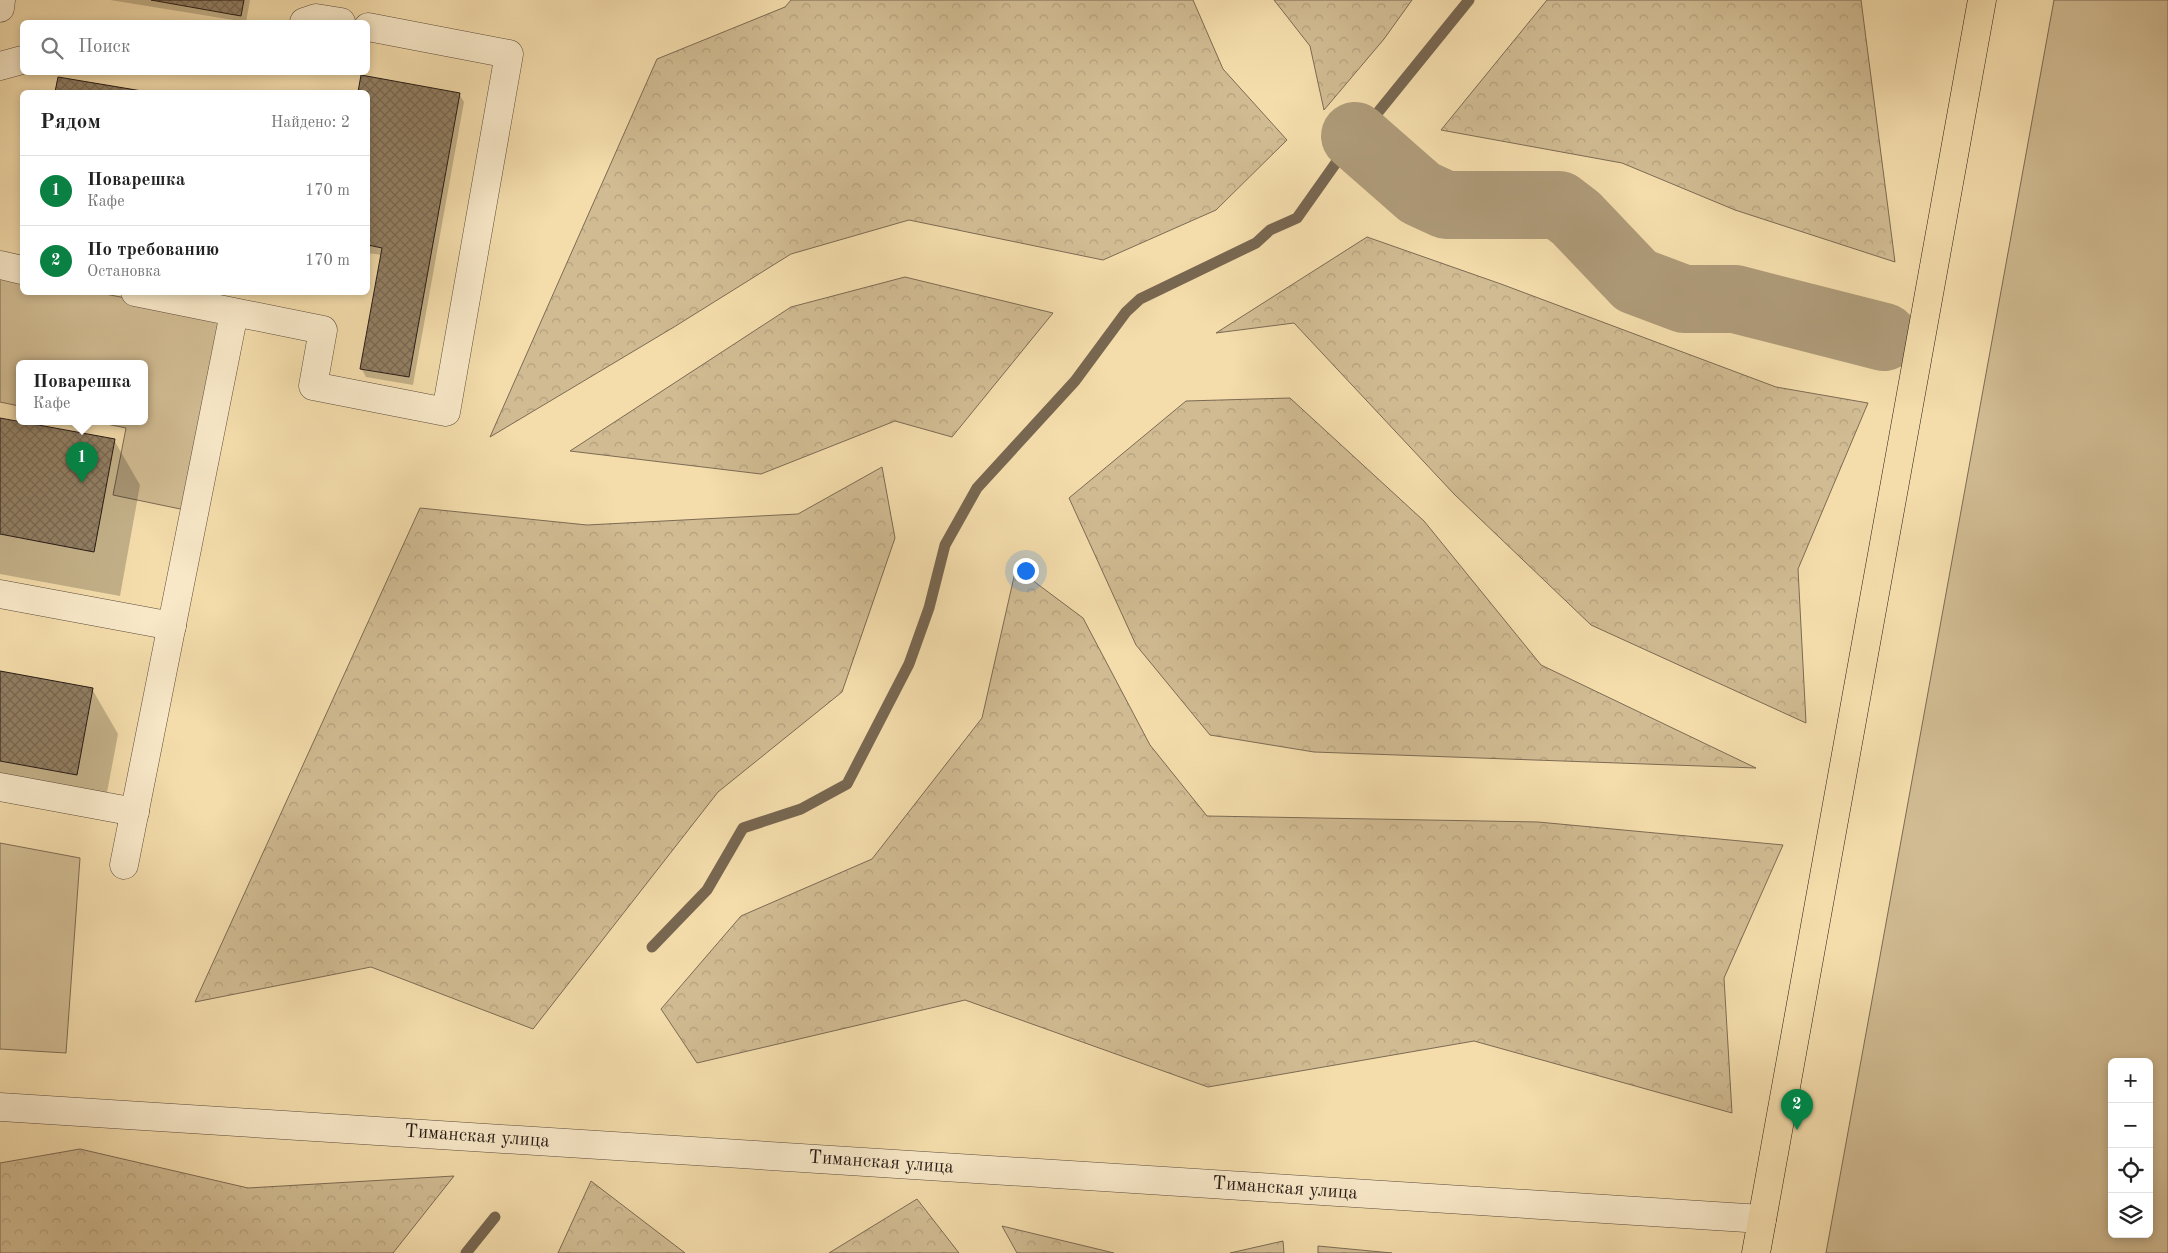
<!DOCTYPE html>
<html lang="ru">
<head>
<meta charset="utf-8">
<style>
	:root { --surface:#fff; --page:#f6f6f6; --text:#222; --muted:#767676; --line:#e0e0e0; --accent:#0b8043 }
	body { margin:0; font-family:"Old Standard TT",serif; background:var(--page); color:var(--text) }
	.controls { position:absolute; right:15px; bottom:15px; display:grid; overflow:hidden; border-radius:8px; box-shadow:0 2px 8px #0003 }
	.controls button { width:45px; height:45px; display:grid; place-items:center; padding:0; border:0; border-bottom:1px solid var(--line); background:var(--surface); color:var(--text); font:25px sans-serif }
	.you { position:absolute; left:1025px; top:570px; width:18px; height:18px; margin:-12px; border:4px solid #fff; border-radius:50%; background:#1a73e8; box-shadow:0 0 0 8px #1a73e833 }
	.badge { display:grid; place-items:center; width:32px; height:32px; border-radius:50%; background:var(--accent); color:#fff; font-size:16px; font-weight:700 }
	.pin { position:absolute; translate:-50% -41px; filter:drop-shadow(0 1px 2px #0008) }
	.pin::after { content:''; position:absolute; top:26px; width:18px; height:15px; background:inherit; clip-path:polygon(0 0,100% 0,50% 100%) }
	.popup { position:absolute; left:16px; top:360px; width:132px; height:65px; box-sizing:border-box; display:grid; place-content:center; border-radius:8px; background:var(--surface); filter:drop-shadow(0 1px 4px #0005); font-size:16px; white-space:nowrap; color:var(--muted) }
	.popup b { font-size:19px; color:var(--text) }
	.popup::after { content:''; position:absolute; left:50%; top:100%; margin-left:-10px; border:10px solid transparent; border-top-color:var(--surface) }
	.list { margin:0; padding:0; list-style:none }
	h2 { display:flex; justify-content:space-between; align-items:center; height:65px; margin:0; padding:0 20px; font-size:21px }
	h2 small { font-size:16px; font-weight:400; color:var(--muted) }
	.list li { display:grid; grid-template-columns:32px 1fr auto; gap:15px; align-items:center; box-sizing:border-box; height:70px; padding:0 20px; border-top:1px solid var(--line) }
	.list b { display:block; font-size:19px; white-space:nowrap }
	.list p { margin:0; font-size:16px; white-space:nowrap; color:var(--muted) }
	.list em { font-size:16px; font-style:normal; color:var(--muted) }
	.icon { flex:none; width:28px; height:28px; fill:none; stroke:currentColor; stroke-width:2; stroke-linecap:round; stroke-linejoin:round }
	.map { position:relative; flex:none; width:2168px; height:1253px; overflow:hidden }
	.search { position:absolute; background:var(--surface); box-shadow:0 2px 8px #0003; left:20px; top:20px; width:350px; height:55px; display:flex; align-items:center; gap:12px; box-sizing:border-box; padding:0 18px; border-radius:8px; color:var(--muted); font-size:19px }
	.panel { position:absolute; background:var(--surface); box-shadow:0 2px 8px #0003; left:20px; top:90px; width:350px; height:205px; border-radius:8px }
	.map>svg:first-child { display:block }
</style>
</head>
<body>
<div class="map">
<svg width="2168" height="1253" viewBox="0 0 2168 1253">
	<defs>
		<pattern id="forest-crowns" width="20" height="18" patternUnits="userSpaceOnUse" patternTransform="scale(1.25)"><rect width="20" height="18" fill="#d1bb92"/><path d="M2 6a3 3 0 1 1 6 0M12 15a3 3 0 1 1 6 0" fill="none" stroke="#b3a07d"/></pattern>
		<pattern id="building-cross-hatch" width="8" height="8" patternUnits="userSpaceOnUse" patternTransform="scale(1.25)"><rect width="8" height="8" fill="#927f63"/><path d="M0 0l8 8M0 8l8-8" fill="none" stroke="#776751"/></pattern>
	</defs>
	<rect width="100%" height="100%" fill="#f4dcab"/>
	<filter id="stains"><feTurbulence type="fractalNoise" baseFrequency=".004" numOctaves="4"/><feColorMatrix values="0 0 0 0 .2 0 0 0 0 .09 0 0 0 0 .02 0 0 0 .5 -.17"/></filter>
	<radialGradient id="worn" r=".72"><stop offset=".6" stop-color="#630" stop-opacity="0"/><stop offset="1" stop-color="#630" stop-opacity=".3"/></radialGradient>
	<!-- grass -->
	<g fill="#d1bb92" stroke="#7c6b54" fill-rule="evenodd">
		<path d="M2054 0H2168V1253H1826ZM2112 1062H2149V1234H2112Z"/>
		<polygon points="0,273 22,277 22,292 100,293 229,318 190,511 113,495 126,428 97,422 144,422 144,364 19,364 19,406 0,402"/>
		<polygon points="0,843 80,858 66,1053 0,1049"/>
	</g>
	<!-- forest -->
	<g fill="url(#forest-crowns)" stroke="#7c6b54">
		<polygon points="791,0 1193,0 1223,69 1287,140 1216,210 1103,260 909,220 791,254 674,327 490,437 657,59 785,7"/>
		<polygon points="1274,0 1412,0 1384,39 1324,110 1310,46"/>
		<polygon points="1547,0 1861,0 1895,262 1735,210 1622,163 1441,130"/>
		<polygon points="1367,237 1501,284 1776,387 1868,403 1798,569 1806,723 1591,625 1454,494 1294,323 1216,333"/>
		<polygon points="905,277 1053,313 952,437 895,421 761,474 570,451 791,307"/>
		<polygon points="1290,398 1424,521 1541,665 1756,768 1314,752 1210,735 1136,645 1069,498 1186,401"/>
		<polygon points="882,467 895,538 842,692 718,792 533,1029 371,967 195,1002 420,508 587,525 798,514"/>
		<polygon points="1016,568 1083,618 1150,745 1207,816 1538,822 1783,845 1724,978 1732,1113 1474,1041 1208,1087 965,1000 697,1063 661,1009 741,916 872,859 982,718"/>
		<polygon points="80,1149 248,1188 454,1176 393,1253 0,1253 0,1163"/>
		<polygon points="591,1181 685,1253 558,1253"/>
		<polygon points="917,1199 959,1253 829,1253"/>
		<polygon points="1002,1226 1114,1253 1017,1253"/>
		<polygon points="1283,1241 1284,1253 1230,1253"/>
		<polygon points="1318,1246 1392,1253 1318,1253"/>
	</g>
	<!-- shadow -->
	<g fill="#0003">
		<polygon points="110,0 250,0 246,22"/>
		<polygon points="362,76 459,94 464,102 413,385 366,377 361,368 382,255 368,253 368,92 359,92"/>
		<polygon points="59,78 141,92 57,92"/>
		<polygon points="0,419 114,440 140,485 120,596 0,574"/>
		<polygon points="0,672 92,689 118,734 102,819 0,800"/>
	</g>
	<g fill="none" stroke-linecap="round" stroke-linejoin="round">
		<!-- stream -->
		<g stroke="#786751" stroke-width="11">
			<polyline points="652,947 707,890 743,828 801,809 847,784 909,664 929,608 945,545 977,488 1075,381 1126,312 1140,299 1256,243 1270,230 1297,218 1355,136 1379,111 1469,0"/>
			<polyline points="466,1253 495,1217"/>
		</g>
		<!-- river -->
		<polyline stroke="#ae9a78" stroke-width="68" points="1355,136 1420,193 1446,205 1559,205 1576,218 1636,281 1684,299 1735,299 1884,337"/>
	</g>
	<!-- building -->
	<g fill="url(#building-cross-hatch)" stroke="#271b16">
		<polygon points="151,0 244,0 241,16"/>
		<polygon points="361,75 460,93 409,377 360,369 382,248 368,245 368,92 358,92"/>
		<polygon points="58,77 148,92 55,92"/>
		<polygon points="0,418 115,439 94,552 0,534"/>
		<polygon points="0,671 93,688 77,775 0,761"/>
	</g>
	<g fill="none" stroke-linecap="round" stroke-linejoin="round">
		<!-- minor casing -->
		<g stroke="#5a4b3b" stroke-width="29">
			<g id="minor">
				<polyline points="0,8 1,0"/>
				<polyline points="304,22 316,18 341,22"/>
				<polyline points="0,66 22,60"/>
				<polyline points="0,265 22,270"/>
				<polyline points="135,292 323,330 313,386 446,412 509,54 368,27"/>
				<polyline points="0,594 172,626"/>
				<polyline points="0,787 135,812"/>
				<polyline points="124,865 234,313"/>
				<polyline points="0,1107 1762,1219"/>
			</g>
		</g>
		<!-- major casing -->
		<g stroke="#271b16" stroke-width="29">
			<polyline id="major" points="1756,1253 1982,0"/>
		</g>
		<!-- minor -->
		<use href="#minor" stroke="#f8e8c8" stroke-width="28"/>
		<!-- major -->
		<use href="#major" stroke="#f4dcab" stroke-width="28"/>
	</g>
	<g text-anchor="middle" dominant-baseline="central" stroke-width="5" stroke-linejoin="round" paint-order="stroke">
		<!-- street labels -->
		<g font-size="19" fill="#271b16" stroke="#f8e8c8">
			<text transform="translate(477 1137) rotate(4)">Тиманская улица</text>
			<text transform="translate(881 1163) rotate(4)">Тиманская улица</text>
			<text transform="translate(1285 1189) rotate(4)">Тиманская улица</text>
		</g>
	</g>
	<rect width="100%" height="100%" filter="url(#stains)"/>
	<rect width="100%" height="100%" fill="url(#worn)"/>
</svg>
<div class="controls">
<button>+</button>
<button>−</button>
<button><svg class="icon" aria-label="locate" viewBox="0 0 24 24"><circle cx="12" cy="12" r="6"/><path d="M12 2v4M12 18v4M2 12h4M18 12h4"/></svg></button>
<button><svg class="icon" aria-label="layers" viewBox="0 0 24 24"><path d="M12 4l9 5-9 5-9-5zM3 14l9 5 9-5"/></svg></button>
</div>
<div class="you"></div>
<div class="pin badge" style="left:82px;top:483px">1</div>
<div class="popup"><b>Поварешка</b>Кафе</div>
<div class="pin badge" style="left:1797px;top:1130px">2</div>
<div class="search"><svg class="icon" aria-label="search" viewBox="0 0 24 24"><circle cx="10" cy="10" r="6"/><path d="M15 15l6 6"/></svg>Поиск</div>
<section class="panel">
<h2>Рядом<small>Найдено: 2</small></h2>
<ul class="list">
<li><span class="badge">1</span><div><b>Поварешка</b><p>Кафе</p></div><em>170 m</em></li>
<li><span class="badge">2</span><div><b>По требованию</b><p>Остановка</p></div><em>170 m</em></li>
</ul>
</section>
</div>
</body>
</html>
